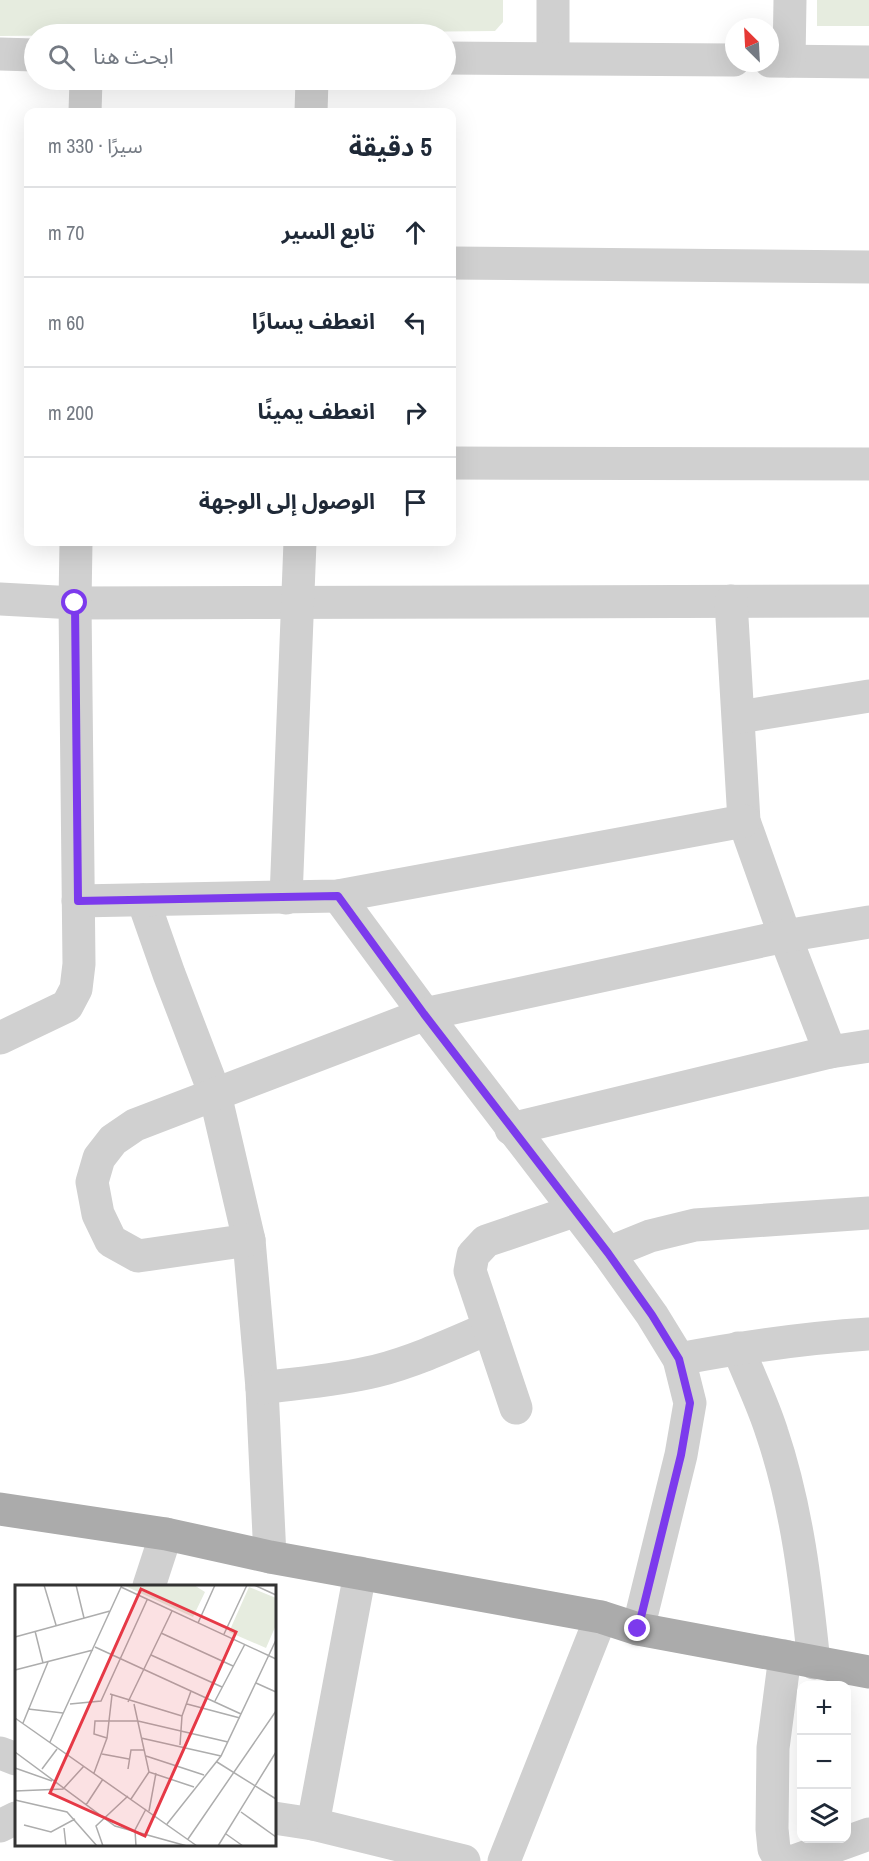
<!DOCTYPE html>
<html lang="ar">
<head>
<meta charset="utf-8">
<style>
	:root { --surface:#fff; --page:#f6f6f7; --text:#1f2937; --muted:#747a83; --line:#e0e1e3 }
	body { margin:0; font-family:"Archivo Narrow","Noto Sans Arabic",sans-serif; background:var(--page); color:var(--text); direction:rtl }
	.controls { position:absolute; right:18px; bottom:18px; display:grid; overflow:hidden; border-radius:12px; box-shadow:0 6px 24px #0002 }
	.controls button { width:54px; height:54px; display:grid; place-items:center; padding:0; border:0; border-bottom:2px solid var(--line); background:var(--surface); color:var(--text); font:30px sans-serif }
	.compass { position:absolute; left:725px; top:18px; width:54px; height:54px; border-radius:50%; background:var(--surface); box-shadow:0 6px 24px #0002; rotate:336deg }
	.stop { position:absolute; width:18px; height:18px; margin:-14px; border:4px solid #7c3aed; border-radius:50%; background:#fff }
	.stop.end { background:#7c3aed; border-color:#fff; box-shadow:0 2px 6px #0008 }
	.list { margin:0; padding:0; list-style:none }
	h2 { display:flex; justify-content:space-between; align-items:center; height:78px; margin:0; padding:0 24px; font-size:26px }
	h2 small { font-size:20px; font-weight:400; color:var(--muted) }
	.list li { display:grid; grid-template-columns:39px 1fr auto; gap:18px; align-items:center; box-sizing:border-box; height:90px; padding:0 24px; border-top:2px solid var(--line) }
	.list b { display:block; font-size:22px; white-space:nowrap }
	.list em { font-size:20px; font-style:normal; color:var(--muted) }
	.icon { flex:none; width:33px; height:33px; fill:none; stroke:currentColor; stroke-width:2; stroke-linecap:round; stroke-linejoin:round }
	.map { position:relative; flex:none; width:869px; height:1861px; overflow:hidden; direction:ltr }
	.search { position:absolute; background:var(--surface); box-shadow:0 6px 24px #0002; left:24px; top:24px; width:432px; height:66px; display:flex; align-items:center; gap:15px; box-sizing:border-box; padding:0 21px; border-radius:33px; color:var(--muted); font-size:22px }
	.panel { position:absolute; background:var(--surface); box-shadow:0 6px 24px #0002; left:24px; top:108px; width:432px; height:438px; border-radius:12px; direction:rtl }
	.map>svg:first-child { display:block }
</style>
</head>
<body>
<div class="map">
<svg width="869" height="1861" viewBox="0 0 869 1861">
	<rect width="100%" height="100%" fill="#fff"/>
	<!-- green -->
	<g fill="#e6ecdf">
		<polygon points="0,0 503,0 503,22 495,31 0,36"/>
		<rect x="817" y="0" width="52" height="26"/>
	</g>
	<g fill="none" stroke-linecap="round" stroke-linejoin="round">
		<!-- minor -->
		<g stroke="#d0d0d0" stroke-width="33">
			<polyline points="553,0 553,58"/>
			<polyline points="0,54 34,55"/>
			<polyline points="446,58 734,60"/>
			<polyline points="770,61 869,62"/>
			<polyline points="789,61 790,0"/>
			<polyline points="85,112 86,80"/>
			<polyline points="311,112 312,80"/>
			<polyline points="452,263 869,267"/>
			<polyline points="452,463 869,464"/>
			<polyline points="0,599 75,603 869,601"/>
			<polyline points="731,601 744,821 785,936 830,1052"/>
			<polyline points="739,717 869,696"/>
			<polyline points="338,896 425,1014 608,1253 652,1315 679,1359 690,1403 681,1455 638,1629"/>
			<polyline points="286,898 300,542"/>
			<polyline points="143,900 169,974 215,1094 249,1240 262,1388 270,1557"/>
			<polyline points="78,901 338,896 744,821"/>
			<polyline points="0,1038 67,1006 76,989 79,964 75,603 76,542"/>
			<polyline points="511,1129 830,1052 869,1046"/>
			<polyline points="249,1240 138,1256 111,1241 98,1214 92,1182 99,1158 113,1140 135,1125 425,1014 785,936 869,922"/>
			<polyline points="608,1253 650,1236 695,1225 869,1213"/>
			<path d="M738 1348C749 1376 763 1404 772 1433 797 1507 806 1585 814 1663"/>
			<path d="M679 1359C743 1347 805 1338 869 1334"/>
			<path d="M262 1388C300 1383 339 1380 376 1371 415 1361 452 1344 489 1328"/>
			<polyline points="516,1408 470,1271 473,1255 486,1241 574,1211"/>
			<polyline points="149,1586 166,1534"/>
			<polyline points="0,1753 16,1759"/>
			<polyline points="274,1818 313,1824 464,1861"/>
			<polyline points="313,1824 360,1573"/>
			<polyline points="0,1826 16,1818"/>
			<polyline points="504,1861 601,1617"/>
			<polyline points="781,1861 774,1849 772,1829 773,1748 785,1656"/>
			<polyline points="794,1861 869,1834"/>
		</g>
		<!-- major -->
		<polyline stroke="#ababab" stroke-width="33" points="0,1509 166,1534 270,1557 601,1617 638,1629 869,1672"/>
	</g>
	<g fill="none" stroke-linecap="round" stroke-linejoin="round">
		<!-- route -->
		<polyline stroke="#7c3aed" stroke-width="8" points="75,603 78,901 338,896 424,1014 608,1253 652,1315 679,1359 690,1403 681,1455 638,1629"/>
	</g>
	<!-- overview -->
	<g transform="translate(15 1585)">
		<rect width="261" height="261" fill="#fff"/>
		<path d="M108 0H179L190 7 178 32ZM234 2 261 13V40L251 63 214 47Z" fill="#e6ecdf"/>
		<path fill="none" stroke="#adadad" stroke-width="1.5" d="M29 0 41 40M61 0 69 33M239 0 261 10M106 2 261 74M183 38 200 0M20 46 28 78M146 48 218 81M209 49 232 0M0 52 95 26M80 62 226 129M136 70 207 102M0 85 78 65M241 98 261 107M95 109 167 131M200 116 230 59M113 117 157 26M55 119 86 116 132 15M172 119 225 133M13 124 48 128M0 133 182 261M8 138 33 77M92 153 79 149 80 136H123L213 157M126 153 206 171M35 157 107 0M165 160 167 131 176 106M0 167 100 241 172 261M87 169 114 174M131 171 189 190M202 177 261 214M0 183 37 196M27 184 42 164M113 184 116 165H129M134 187 179 202M79 188 92 153 97 110M0 206 48 204 69 181M116 214 134 187 119 119M0 215 52 227 82 261M71 220 88 194M134 226 141 188M226 227 261 252M152 239 206 171 261 55M9 240 36 247 60 234M49 243 51 261M211 249 228 261M173 254 261 126M88 261 81 241 113 211M121 261 120 245 131 224M203 261 261 167"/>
		<path fill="#e63946" fill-opacity="0.15" stroke="#e63946" stroke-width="3" d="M126 4 221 47 130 251 35 208Z"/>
		<rect width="261" height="261" fill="none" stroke="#333" stroke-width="3"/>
	</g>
</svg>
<div class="controls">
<button>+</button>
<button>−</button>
<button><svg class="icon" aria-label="layers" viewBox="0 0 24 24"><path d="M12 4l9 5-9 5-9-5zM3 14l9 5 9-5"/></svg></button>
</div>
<svg class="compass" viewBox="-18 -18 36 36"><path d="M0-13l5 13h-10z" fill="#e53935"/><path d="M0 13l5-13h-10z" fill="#747a83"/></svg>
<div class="stop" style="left:75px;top:603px"></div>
<div class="stop end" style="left:638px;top:1629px"></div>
<div class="search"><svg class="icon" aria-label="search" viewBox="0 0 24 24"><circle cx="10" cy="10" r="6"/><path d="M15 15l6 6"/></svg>ابحث هنا</div>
<section class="panel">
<h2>5 دقيقة<small>سيرًا · 330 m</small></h2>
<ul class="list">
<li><svg class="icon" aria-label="ahead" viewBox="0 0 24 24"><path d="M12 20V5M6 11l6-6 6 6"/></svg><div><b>تابع السير</b></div><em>70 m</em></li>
<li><svg class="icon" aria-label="left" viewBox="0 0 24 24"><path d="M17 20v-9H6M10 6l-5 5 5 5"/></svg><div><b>انعطف يسارًا</b></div><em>60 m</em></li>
<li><svg class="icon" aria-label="right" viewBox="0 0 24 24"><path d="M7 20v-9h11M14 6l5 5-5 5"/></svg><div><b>انعطف يمينًا</b></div><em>200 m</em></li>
<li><svg class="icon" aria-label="arrive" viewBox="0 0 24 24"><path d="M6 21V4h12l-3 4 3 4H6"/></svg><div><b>الوصول إلى الوجهة</b></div></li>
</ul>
</section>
</div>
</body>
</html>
